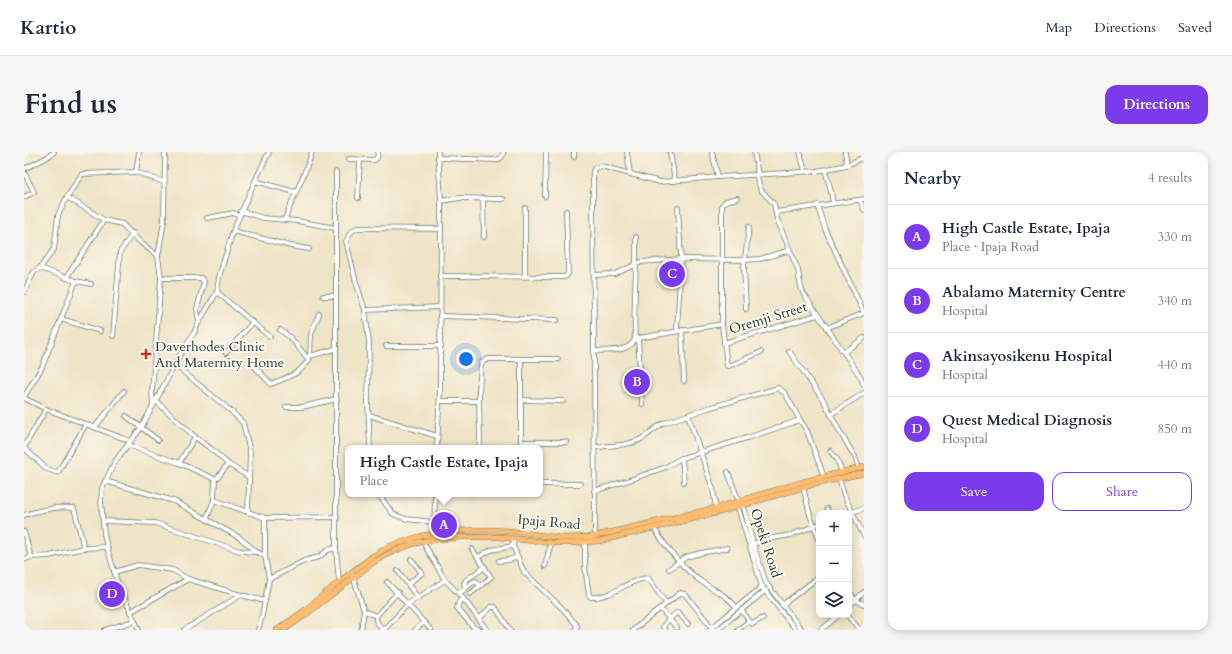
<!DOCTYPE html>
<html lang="en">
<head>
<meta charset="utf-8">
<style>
	:root { --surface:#fff; --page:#f6f6f7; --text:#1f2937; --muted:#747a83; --line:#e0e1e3; --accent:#7c3aed }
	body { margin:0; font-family:Cardo,serif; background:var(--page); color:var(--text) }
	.controls { position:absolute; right:12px; bottom:12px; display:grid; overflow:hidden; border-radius:8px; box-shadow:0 2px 10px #0003 }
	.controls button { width:36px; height:36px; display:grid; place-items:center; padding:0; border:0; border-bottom:1px solid var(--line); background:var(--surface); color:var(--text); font:20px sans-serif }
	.you { position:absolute; left:442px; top:207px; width:14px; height:14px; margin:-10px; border:3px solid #fff; border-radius:50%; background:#1a73e8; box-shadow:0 0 0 6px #1a73e833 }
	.badge { display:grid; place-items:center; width:26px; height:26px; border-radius:50%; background:var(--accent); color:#fff; font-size:13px; font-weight:700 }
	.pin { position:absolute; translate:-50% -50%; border:2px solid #fff; box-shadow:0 1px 4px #0006 }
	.popup { position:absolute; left:321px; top:293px; width:198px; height:52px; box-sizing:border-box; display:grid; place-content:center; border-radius:8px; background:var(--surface); filter:drop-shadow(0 1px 3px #0005); font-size:13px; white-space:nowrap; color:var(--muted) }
	.popup b { font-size:15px; color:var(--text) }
	.popup::after { content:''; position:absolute; left:50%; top:100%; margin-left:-8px; border:8px solid transparent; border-top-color:var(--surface) }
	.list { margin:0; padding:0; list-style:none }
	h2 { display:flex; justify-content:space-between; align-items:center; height:52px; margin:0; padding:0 16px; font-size:17px }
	h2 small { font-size:13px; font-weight:400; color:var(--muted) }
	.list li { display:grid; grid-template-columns:26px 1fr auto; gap:12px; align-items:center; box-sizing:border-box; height:64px; padding:0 16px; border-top:1px solid var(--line) }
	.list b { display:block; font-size:15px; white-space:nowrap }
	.list p { margin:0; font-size:13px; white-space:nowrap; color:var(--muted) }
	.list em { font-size:13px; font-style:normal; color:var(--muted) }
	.actions { display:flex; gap:8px; padding:12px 16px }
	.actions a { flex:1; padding:9px 0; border:1px solid var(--accent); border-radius:12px; text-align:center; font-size:14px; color:var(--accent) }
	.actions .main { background:var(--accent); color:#fff }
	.icon { flex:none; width:22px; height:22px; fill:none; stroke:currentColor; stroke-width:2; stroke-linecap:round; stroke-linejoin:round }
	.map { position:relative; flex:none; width:840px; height:478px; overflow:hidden; border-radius:12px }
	header { display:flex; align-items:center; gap:24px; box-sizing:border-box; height:56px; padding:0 20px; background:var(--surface); border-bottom:1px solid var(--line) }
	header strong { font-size:19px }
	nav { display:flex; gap:22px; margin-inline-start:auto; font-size:14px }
	.intro { display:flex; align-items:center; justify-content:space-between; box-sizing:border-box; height:96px; padding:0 24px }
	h1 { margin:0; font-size:28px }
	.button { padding:10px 18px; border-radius:12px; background:var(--accent); color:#fff; font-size:14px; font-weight:700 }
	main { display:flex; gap:24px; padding:0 24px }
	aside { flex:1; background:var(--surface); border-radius:12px; box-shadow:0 2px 10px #0003 }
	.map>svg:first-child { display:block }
</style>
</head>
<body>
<header>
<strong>Kartio</strong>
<nav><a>Map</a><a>Directions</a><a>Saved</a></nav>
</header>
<div class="intro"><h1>Find us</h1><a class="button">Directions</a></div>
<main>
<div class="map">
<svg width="840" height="478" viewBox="0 0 840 478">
	<rect width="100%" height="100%" fill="#fbf7ec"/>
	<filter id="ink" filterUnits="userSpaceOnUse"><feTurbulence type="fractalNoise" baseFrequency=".025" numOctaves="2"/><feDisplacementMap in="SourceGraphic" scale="8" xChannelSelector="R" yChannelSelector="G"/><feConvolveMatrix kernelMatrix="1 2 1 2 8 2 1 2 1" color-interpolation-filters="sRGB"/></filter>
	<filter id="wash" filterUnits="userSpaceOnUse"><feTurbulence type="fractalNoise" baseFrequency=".012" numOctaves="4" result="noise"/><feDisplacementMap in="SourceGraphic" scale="16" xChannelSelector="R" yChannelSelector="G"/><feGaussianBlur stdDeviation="0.9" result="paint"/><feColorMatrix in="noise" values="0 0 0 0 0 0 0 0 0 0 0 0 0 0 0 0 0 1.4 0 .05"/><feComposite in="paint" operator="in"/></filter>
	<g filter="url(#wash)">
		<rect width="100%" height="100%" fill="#eee4c6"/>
	</g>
	<g filter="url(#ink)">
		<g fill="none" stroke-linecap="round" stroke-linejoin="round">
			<!-- minor casing -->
			<g stroke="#677767" stroke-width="5.5">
				<g id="minor">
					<polyline points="603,0 606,22"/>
					<polyline points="646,0 651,29"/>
					<polyline points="688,0 694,25"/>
					<polyline points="730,0 734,23"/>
					<polyline points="776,0 781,19"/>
					<polyline points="821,0 823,13"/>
					<polyline points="550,5 550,0"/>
					<path d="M414 6 473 8C477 6 479 5 479 0"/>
					<polyline points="325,7 350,8 353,6 354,0"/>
					<polyline points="0,17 22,6 30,0"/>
					<polyline points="801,18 806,35 809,51"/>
					<polyline points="0,20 10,40 0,45"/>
					<polyline points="112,20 115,0"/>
					<polyline points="312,20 312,396 315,430"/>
					<polyline points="732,23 737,38 750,52 753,67 774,118 776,131 779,141 836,224 840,233"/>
					<polyline points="231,29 271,40"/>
					<polyline points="521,44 522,0"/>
					<polyline points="43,45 80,68 98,72 117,91 134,104"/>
					<polyline points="334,46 336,8"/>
					<polyline points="459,46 460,85"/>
					<polyline points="713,46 702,49 698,53 698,172 703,214 705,214 737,200"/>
					<polyline points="836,48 840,58"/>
					<polyline points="417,49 436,46 479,47"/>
					<polyline points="793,53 801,77 840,161"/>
					<polyline points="501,56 501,124"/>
					<polyline points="217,59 239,66 273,69 312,76"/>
					<polyline points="752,60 840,47"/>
					<polyline points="183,66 210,61 215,64"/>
					<path d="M261 67C269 45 281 23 288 0"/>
					<polyline points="209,79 267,94 285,97"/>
					<polyline points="16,116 52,129 67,132"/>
					<polyline points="570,123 591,122 617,110 657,107 721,108 736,107 766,98"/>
					<polyline points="416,124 541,125 544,122 542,59"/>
					<polyline points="42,126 80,68"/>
					<polyline points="137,126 177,126 180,130 173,157 175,170"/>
					<polyline points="0,140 10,120 16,116 30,97 34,63 43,45 58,22 112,20 140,30"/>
					<polyline points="193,140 246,185"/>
					<polyline points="299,144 311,144"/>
					<polyline points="722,157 720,115 725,75"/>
					<polyline points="341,158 416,155"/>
					<polyline points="416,164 533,168"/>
					<polyline points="37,167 76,179"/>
					<polyline points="802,176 840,161"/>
					<polyline points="256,178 266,185 285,208"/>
					<polyline points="653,178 657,107 654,56"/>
					<polyline points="658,178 660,229"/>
					<polyline points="89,184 96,100 109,81"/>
					<polyline points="614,186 618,252"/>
					<path d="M611 187C609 153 613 119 612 85"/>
					<polyline points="700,191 793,163"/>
					<polyline points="362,194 417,194"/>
					<path d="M571 199C584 198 605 201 611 187L614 186 698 172"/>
					<polyline points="765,199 800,249 816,280 831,305 835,317"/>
					<polyline points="820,200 840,186"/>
					<polyline points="202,201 229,170"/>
					<polyline points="286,204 287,182 295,162"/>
					<polyline points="151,213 208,260 219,271 226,300 224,360"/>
					<path d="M229 213 247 232C262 226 280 221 286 204L311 197"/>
					<polyline points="0,245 18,215 52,129"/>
					<polyline points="0,246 22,257 106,289"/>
					<polyline points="497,248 539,249"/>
					<polyline points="132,249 171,285 186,296 204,312 225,325"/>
					<polyline points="416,249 455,249"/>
					<polyline points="129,252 128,239 137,126 134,104 140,69 141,0"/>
					<polyline points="262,255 278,255 313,247"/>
					<polyline points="807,262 840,241"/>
					<polyline points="345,263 413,284"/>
					<polyline points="664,263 689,337 692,356"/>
					<polyline points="102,264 134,288"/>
					<polyline points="71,275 100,239"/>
					<polyline points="497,290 542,290"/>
					<polyline points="104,293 155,311 191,327 194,325 204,312"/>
					<polyline points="0,295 22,257"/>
					<path d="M571 295C586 294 605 294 619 286 626 281 632 275 640 271L684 256 754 236 761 241 776 268 783 279 800 325"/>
					<polyline points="0,296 23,317 32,320 34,320 62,272"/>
					<polyline points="346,296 344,250 345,191 341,158 332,130 322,89 327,80 333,76 417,77"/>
					<polyline points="413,296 416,236 417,49 414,0"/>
					<polyline points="456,296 455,240 457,211 464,207 534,207"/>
					<polyline points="497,296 497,208"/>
					<polyline points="806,299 813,307 818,320"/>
					<polyline points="658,306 660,330"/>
					<polyline points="155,311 171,285"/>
					<polyline points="704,320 715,350"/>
					<polyline points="815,326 820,343 840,384"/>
					<polyline points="81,329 150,349 216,386 233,400"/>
					<polyline points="516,332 556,332"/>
					<polyline points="779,335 786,363 795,387"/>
					<path d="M570 339C594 332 618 324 642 315 648 312 652 308 658 306L726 285 776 268"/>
					<polyline points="354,342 369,362 382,367 409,370"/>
					<polyline points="190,348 241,366 313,365"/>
					<polyline points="713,352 738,435 772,478"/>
					<polyline points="719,352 729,392 742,431 778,478"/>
					<polyline points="803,357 804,361"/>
					<polyline points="825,361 840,356"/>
					<path d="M0 363C17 358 32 354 50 356L60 396"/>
					<polyline points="183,366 190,348 191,327"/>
					<polyline points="80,369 131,371 216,399 233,400 241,404"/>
					<path d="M630 376C643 397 658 416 678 430 691 439 702 442 712 455"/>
					<polyline points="0,380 7,405"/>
					<polyline points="410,384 411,342"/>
					<polyline points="571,384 569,19 571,16 577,14 636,30 694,25 793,19 823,13 840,5"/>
					<polyline points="490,387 489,394 500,420 538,456 552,472 553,474 551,478"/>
					<polyline points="399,390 421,428 439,446 463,478"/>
					<path d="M561 391V415L565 443 567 445C587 447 604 427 624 426L642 451"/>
					<polyline points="729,392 749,386 767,383 795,372"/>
					<polyline points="454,405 467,398 489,394"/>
					<polyline points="0,408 7,405 25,404 60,396 83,395"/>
					<polyline points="475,409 485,408 494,405"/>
					<polyline points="521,414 527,391"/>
					<polyline points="645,417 662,405 677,401 703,396"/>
					<polyline points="374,419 394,446"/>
					<polyline points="90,420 114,413 149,418 164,427 217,443"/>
					<polyline points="329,424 340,459 337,478"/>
					<polyline points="245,427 280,409 295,405 304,398 312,396"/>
					<polyline points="363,430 407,478"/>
					<polyline points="384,432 398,421 387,407"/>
					<polyline points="441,436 440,431 442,428 461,415"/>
					<polyline points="825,439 831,448 840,452"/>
					<polyline points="435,442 449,430 452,429 456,434 467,425 448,397"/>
					<polyline points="446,442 456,434"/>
					<polyline points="439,446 435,450 433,456 450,476 456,478"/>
					<polyline points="758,453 795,425"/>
					<polyline points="825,454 840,440"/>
					<polyline points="636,456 653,476"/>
					<polyline points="717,458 728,472 739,466"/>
					<polyline points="340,459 352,464"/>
					<polyline points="106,460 164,427"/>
					<polyline points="823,463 836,478"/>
					<polyline points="455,467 467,455 471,455 486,478"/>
					<polyline points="81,478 110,469"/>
					<polyline points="115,478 94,432 83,395 80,382 77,348 78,336 92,308 117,276 161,194 170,181 175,170 193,140 195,125 209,79 231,29 245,0"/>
					<polyline points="160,478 217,443 241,449"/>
					<polyline points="234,478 238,464 245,427 241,404 241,366"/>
					<polyline points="358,478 352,468 352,464 374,440"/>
					<polyline points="360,478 384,452 421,428"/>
					<polyline points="391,478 400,470"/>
					<polyline points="609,478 656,441 661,442 690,478"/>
					<path d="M641 478 639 475C642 469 648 464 654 460L664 472"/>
					<polyline points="685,478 739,434"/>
					<polyline points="693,478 742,438"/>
					<polyline points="714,478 725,469"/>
					<polyline points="797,478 815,463"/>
				</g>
			</g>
			<!-- major casing -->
			<g stroke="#677767" stroke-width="6">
				<g id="major">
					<polyline points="253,478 280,459 315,430 349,404 366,394 397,384 430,379 463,378 486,379 537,386 567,385 692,356 778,330 840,315"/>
					<polyline points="260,478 280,464 351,409 368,400 388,392 410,387 439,385 475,385 527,391 547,391 575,389 692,361 787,333 840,321"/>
				</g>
			</g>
			<!-- minor -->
			<use href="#minor" stroke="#fff" stroke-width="4"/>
			<!-- major -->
			<use href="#major" stroke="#febc70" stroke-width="5"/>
		</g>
	</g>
	<!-- markers -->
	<path fill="#c8321e" stroke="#fbf7ec" stroke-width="1.5" d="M120 196h4v4h4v4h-4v4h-4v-4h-4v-4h4z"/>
	<g text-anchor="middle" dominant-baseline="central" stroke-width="4" stroke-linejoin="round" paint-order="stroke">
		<!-- street labels -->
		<g font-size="14" fill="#1f3d34" stroke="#fbf7ec">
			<text transform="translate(744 166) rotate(-17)">Oremji Street</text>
			<text transform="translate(525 370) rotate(5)">Ipaja Road</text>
			<text transform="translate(742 391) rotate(72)">Opeki Road</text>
		</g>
		<!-- poi labels -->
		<g font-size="14" fill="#1f3d34" stroke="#fbf7ec" text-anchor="start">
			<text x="131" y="194">Daverhodes Clinic<tspan x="131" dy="16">And Maternity Home</tspan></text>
		</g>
	</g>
</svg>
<div class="controls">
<button>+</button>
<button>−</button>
<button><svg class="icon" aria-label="layers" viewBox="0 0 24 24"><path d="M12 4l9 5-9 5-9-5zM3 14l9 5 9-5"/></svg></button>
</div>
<div class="you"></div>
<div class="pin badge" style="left:420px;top:373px">A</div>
<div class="popup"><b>High Castle Estate, Ipaja</b>Place</div>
<div class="pin badge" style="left:613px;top:230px">B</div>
<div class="pin badge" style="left:648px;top:122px">C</div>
<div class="pin badge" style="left:88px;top:442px">D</div>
</div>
<aside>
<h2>Nearby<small>4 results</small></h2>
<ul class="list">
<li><span class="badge">A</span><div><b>High Castle Estate, Ipaja</b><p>Place · Ipaja Road</p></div><em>330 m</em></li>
<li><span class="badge">B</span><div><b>Abalamo Maternity Centre</b><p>Hospital</p></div><em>340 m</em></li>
<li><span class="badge">C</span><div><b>Akinsayosikenu Hospital</b><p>Hospital</p></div><em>440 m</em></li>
<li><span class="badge">D</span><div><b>Quest Medical Diagnosis</b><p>Hospital</p></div><em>850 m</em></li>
</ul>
<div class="actions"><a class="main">Save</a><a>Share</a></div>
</aside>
</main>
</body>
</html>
